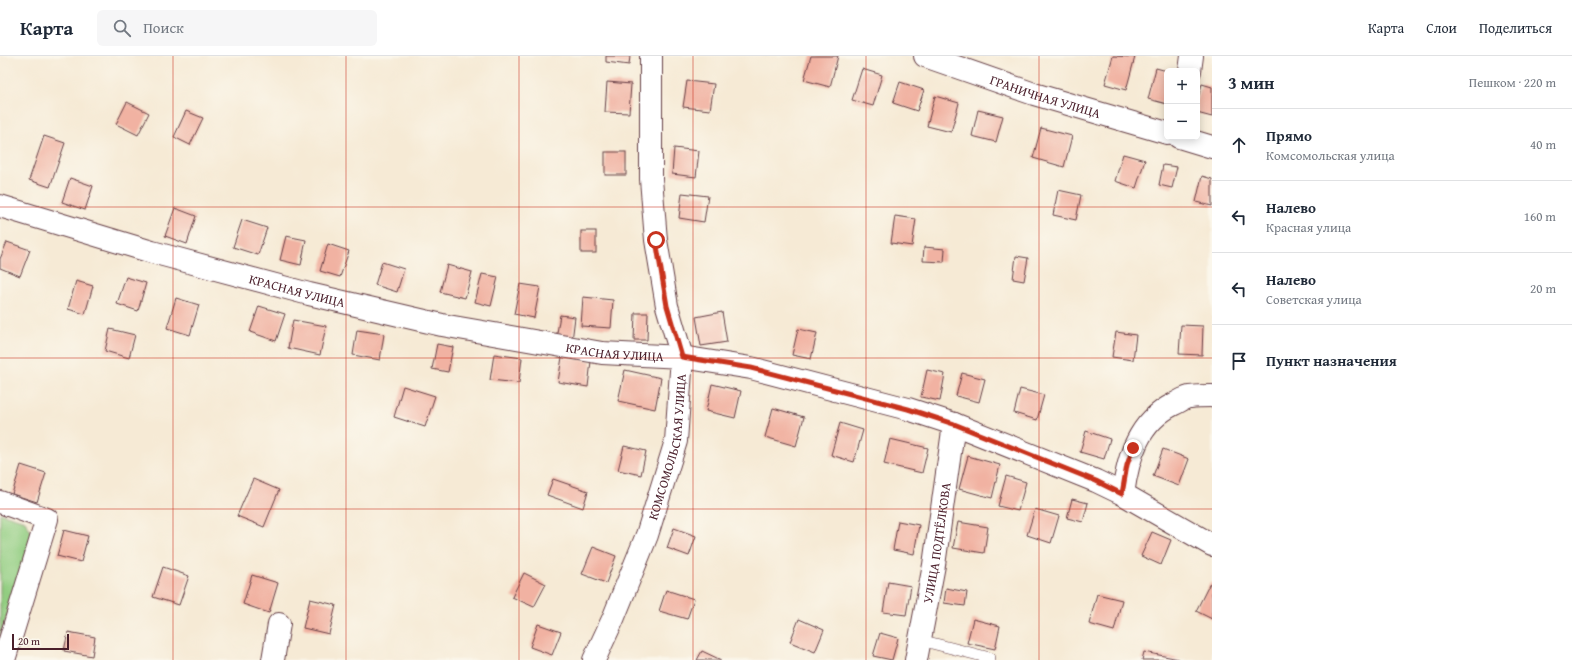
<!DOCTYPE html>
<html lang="ru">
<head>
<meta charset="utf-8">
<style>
	:root { --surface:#fff; --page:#f6f6f7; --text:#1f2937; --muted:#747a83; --line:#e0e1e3 }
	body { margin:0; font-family:"Gentium Book Plus",serif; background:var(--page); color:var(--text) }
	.controls { position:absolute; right:12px; top:12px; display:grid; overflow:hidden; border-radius:6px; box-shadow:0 2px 10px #0003 }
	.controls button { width:36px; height:36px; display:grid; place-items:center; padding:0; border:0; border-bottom:1px solid var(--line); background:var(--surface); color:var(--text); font:20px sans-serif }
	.scale { position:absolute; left:12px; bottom:10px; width:57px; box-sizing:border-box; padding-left:4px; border:2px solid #4a1f2b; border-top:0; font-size:11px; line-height:14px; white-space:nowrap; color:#4a1f2b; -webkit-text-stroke:3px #fbf7ec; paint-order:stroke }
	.stop { position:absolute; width:12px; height:12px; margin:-9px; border:3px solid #c8321e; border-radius:50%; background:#fff }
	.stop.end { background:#c8321e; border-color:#fff; box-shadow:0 1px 4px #0008 }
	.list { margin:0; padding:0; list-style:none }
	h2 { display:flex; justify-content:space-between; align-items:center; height:52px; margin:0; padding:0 16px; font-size:17px }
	h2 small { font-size:13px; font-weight:400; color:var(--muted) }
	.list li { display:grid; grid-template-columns:26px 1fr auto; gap:12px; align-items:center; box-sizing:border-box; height:72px; padding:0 16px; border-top:1px solid var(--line) }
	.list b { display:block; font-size:15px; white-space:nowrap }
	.list p { margin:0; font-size:13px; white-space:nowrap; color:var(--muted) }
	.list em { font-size:13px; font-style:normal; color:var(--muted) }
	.icon { flex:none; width:22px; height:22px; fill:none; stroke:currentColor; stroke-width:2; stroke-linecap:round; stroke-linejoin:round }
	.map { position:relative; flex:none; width:1212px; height:604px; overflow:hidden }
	header { display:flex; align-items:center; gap:24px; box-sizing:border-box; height:56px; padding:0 20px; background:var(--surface); border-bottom:1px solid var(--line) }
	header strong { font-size:19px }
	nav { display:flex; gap:22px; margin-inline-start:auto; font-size:14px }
	.search { width:280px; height:36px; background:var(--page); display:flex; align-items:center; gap:10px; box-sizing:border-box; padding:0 14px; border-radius:6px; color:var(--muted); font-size:15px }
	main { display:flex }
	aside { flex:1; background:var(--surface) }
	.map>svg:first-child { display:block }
</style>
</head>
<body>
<header>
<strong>Карта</strong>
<div class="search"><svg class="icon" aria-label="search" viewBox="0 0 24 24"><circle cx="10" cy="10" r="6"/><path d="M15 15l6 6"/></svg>Поиск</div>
<nav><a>Карта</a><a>Слои</a><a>Поделиться</a></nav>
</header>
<main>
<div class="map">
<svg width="1212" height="604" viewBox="0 0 1212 604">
	<rect width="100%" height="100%" fill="#fbf7ec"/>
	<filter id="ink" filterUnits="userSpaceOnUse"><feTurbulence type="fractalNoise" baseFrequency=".025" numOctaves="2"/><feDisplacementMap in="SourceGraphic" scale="8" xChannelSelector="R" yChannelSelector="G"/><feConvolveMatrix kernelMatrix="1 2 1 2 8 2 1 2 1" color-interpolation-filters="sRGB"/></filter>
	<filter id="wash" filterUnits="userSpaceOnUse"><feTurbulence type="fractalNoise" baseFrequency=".012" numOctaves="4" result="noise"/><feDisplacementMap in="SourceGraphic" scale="16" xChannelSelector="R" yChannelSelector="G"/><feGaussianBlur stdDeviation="0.9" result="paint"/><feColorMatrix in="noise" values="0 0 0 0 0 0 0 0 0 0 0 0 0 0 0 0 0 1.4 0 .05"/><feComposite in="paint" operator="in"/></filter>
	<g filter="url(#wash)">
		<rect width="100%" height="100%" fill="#f6ead5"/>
		<!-- green -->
		<polygon fill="#92cd81" stroke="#6e7656" points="0,457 25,465 34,480 0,581"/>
		<g id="blocks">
			<!-- building -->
			<g fill="#f1b2a2">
				<polygon points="606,0 630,0 629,9 606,6"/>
				<polygon points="811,0 838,0 830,31 804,24"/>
				<polygon points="1113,0 1135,1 1126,34 1105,28"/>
				<polygon points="1156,12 1167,15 1167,48 1148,43"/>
				<polygon points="862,13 882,19 873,50 852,44"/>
				<polygon points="687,25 714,28 710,54 683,51"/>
				<polygon points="607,26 631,28 629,57 605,56"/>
				<polygon points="900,26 924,34 917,55 893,47"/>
				<polygon points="1202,28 1212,31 1212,61 1197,57 1197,45"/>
				<polygon points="935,40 959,47 951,76 927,70"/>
				<polygon points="127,46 149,57 138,79 116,68"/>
				<polygon points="978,54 1003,60 996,86 972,80"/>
				<polygon points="186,55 203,62 190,89 174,81"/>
				<polygon points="1041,72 1072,80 1064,111 1033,102"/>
				<polygon points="44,80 65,87 50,131 29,124"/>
				<polygon points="674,92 699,95 696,121 672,118"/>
				<rect x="605" y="96" width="21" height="23"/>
				<polygon points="1123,98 1145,104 1136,132 1115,125"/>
				<polygon points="1163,109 1177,111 1172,132 1159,129"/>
				<polygon points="1202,120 1212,123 1212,150 1196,146"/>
				<polygon points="70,122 93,130 85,154 62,146"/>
				<polygon points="1058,134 1081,139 1076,164 1053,159"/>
				<polygon points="682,137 708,140 704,166 679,162"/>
				<polygon points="175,152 196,160 187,188 165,180"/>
				<polygon points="895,160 916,163 912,190 891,187"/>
				<polygon points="242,164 267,172 258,199 233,191"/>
				<rect x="581" y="175" width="15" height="22"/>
				<polygon points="286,180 306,184 301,209 280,204"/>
				<polygon points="7,186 30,194 20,220 0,212 0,203"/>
				<polygon points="328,188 349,195 340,221 320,215"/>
				<polygon points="924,191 945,193 944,206 923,205"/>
				<polygon points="1016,200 1028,202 1024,225 1013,223"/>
				<polygon points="382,206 404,213 397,236 375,229"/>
				<polygon points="447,209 472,216 465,242 440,236"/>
				<polygon points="482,218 498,221 491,250 475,246"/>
				<polygon points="126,221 146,227 138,255 117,248"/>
				<polygon points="76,225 93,230 85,258 68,253"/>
				<polygon points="520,228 540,231 534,262 514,258"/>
				<polygon points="583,241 613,244 611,272 581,270"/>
				<polygon points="176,242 199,249 190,279 167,272"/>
				<polygon points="259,250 285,258 276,285 250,276"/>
				<polygon points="722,256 727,286 701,290 696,261"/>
				<polygon points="635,257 648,257 647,284 634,284"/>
				<polygon points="560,259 575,261 572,285 556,283"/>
				<polygon points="293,264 326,270 320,299 288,292"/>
				<polygon points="1181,269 1203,270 1202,299 1179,298"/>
				<polygon points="110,273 135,279 129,302 105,295"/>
				<polygon points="798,273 817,277 811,303 792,299"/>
				<polygon points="357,274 384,278 380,304 353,299"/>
				<polygon points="1116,276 1136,279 1133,304 1112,301"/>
				<polygon points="437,288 453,291 448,316 432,313"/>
				<polygon points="494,298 522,302 519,327 490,324"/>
				<polygon points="562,301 591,305 588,331 558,326"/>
				<polygon points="625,314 661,322 655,353 618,345"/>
				<polygon points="927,314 945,318 940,345 921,341"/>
				<polygon points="962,317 985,323 979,346 956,340"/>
				<polygon points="712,328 741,335 735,362 706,355"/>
				<polygon points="403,330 435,340 425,371 394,361"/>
				<polygon points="1020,333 1044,339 1037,364 1014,357"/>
				<polygon points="773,352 804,361 796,390 765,381"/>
				<polygon points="840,367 863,374 854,406 831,399"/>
				<polygon points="1086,375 1110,383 1104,403 1080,396"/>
				<polygon points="890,383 928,392 922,417 884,408"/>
				<polygon points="624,390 646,395 641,419 618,414"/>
				<polygon points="1163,393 1189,403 1179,430 1153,420"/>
				<polygon points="968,400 1000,409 992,442 959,433"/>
				<polygon points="21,409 46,417 37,446 12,438"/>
				<polygon points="1006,420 1026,426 1018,455 998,450"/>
				<polygon points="253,423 279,434 264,471 237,460"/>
				<polygon points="553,423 588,435 583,452 547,439"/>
				<polygon points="1072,443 1088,447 1083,466 1067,462"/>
				<polygon points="1035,453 1059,460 1051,487 1027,479"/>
				<polygon points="898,465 919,469 914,498 893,494"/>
				<polygon points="958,466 988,471 984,497 953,492"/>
				<polygon points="674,472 696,480 689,500 667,492"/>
				<polygon points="64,474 88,480 81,506 57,500"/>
				<polygon points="1152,476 1171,484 1161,509 1141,500"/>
				<polygon points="593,491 616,500 606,527 582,518"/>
				<polygon points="163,511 189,520 179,549 153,541"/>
				<polygon points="524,517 546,528 534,551 512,541"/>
				<polygon points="252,519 278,527 269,557 243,548"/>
				<polygon points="888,526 911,530 906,559 883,556"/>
				<polygon points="1210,527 1212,527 1212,563 1196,555"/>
				<polygon points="946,532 967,536 965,550 944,547"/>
				<polygon points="666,534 694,543 687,563 659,555"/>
				<polygon points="1097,538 1122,544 1114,575 1089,568"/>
				<polygon points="310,543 336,549 329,578 303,572"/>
				<polygon points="799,563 824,574 815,596 790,586"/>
				<polygon points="973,563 1000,570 995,593 967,587"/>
				<polygon points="538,568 561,576 552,599 530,591"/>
				<polygon points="68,576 95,581 92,600 64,595"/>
				<polygon points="880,577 898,582 892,604 873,600"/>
				<polygon points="702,595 721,604 697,604"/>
				<polygon points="1144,596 1179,603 1179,604 1142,604"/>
			</g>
		</g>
	</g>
	<g filter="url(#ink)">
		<use href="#blocks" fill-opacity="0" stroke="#643d44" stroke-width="1"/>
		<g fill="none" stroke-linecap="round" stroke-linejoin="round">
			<!-- lane casing -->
			<g stroke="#643d44" stroke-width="12">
				<polyline id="lane" points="920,584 990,602"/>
			</g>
			<!-- street casing -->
			<g stroke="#643d44" stroke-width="24">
				<g id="street">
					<path id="s1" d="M925 0 1034 38 1167 77"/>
					<polyline points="1190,15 1192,0"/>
					<polyline points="1179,81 1212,91"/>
					<path id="s2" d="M0 150 152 196 309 238 442 269 602 297 682 301 751 312 908 353 954 368 1096 425 1123 438 1212 489"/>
					<path d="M1123 438C1128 401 1138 366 1174 348 1179 346 1185 341 1190 341 1197 340 1205 340 1212 340"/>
					<polyline points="0,446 47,463 4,604"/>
					<polyline points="273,604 279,568"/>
					<path id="s3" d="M594 604 613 563 647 479 676 385 682 301 667 250 656 184 651 123V0"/>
					<path id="s4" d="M916 604 934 509 954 368"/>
				</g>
			</g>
			<!-- lane -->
			<use href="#lane" stroke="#fff" stroke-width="11"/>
			<!-- street -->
			<use href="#street" stroke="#fff" stroke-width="22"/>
		</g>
	</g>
	<g fill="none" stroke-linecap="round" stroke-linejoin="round" filter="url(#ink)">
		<!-- route -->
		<polyline stroke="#c8321e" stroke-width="5" points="656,184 667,250 682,301 751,312 908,353 954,368 1096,425 1122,438 1127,409 1133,392"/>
	</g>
	<!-- grid -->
	<path fill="none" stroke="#c8321e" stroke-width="1" stroke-opacity="0.55" d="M173 0V604M346 0V604M519 0V604M693 0V604M866 0V604M1039 0V604M0 151H1212M0 302H1212M0 453H1212"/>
	<g text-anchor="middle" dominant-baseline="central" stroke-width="3.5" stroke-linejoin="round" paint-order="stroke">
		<!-- street labels -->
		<g font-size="13" fill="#4a1f2b" stroke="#fbf7ec">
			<text stroke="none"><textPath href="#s1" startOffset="127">ГРАНИЧНАЯ УЛИЦА</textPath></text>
			<text stroke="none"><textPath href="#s2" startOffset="309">КРАСНАЯ УЛИЦА</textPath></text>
			<text stroke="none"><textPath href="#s2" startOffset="633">КРАСНАЯ УЛИЦА</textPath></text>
			<text stroke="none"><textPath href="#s3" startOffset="227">КОМСОМОЛЬСКАЯ УЛИЦА</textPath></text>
			<text stroke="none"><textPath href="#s4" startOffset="119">УЛИЦА ПОДТЁЛКОВА</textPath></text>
		</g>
	</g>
</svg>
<div class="controls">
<button>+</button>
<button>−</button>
</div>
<div class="scale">20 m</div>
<div class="stop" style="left:656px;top:184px"></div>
<div class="stop end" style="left:1133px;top:392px"></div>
</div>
<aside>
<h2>3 мин<small>Пешком · 220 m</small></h2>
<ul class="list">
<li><svg class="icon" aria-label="ahead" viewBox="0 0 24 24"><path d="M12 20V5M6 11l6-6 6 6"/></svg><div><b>Прямо</b><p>Комсомольская улица</p></div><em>40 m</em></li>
<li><svg class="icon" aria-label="left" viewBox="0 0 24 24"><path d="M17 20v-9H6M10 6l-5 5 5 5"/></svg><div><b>Налево</b><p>Красная улица</p></div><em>160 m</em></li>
<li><svg class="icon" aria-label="left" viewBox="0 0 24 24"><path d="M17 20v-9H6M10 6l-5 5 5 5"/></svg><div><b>Налево</b><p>Советская улица</p></div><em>20 m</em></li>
<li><svg class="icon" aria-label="arrive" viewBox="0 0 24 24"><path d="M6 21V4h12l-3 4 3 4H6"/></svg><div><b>Пункт назначения</b></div></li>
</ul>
</aside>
</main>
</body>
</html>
